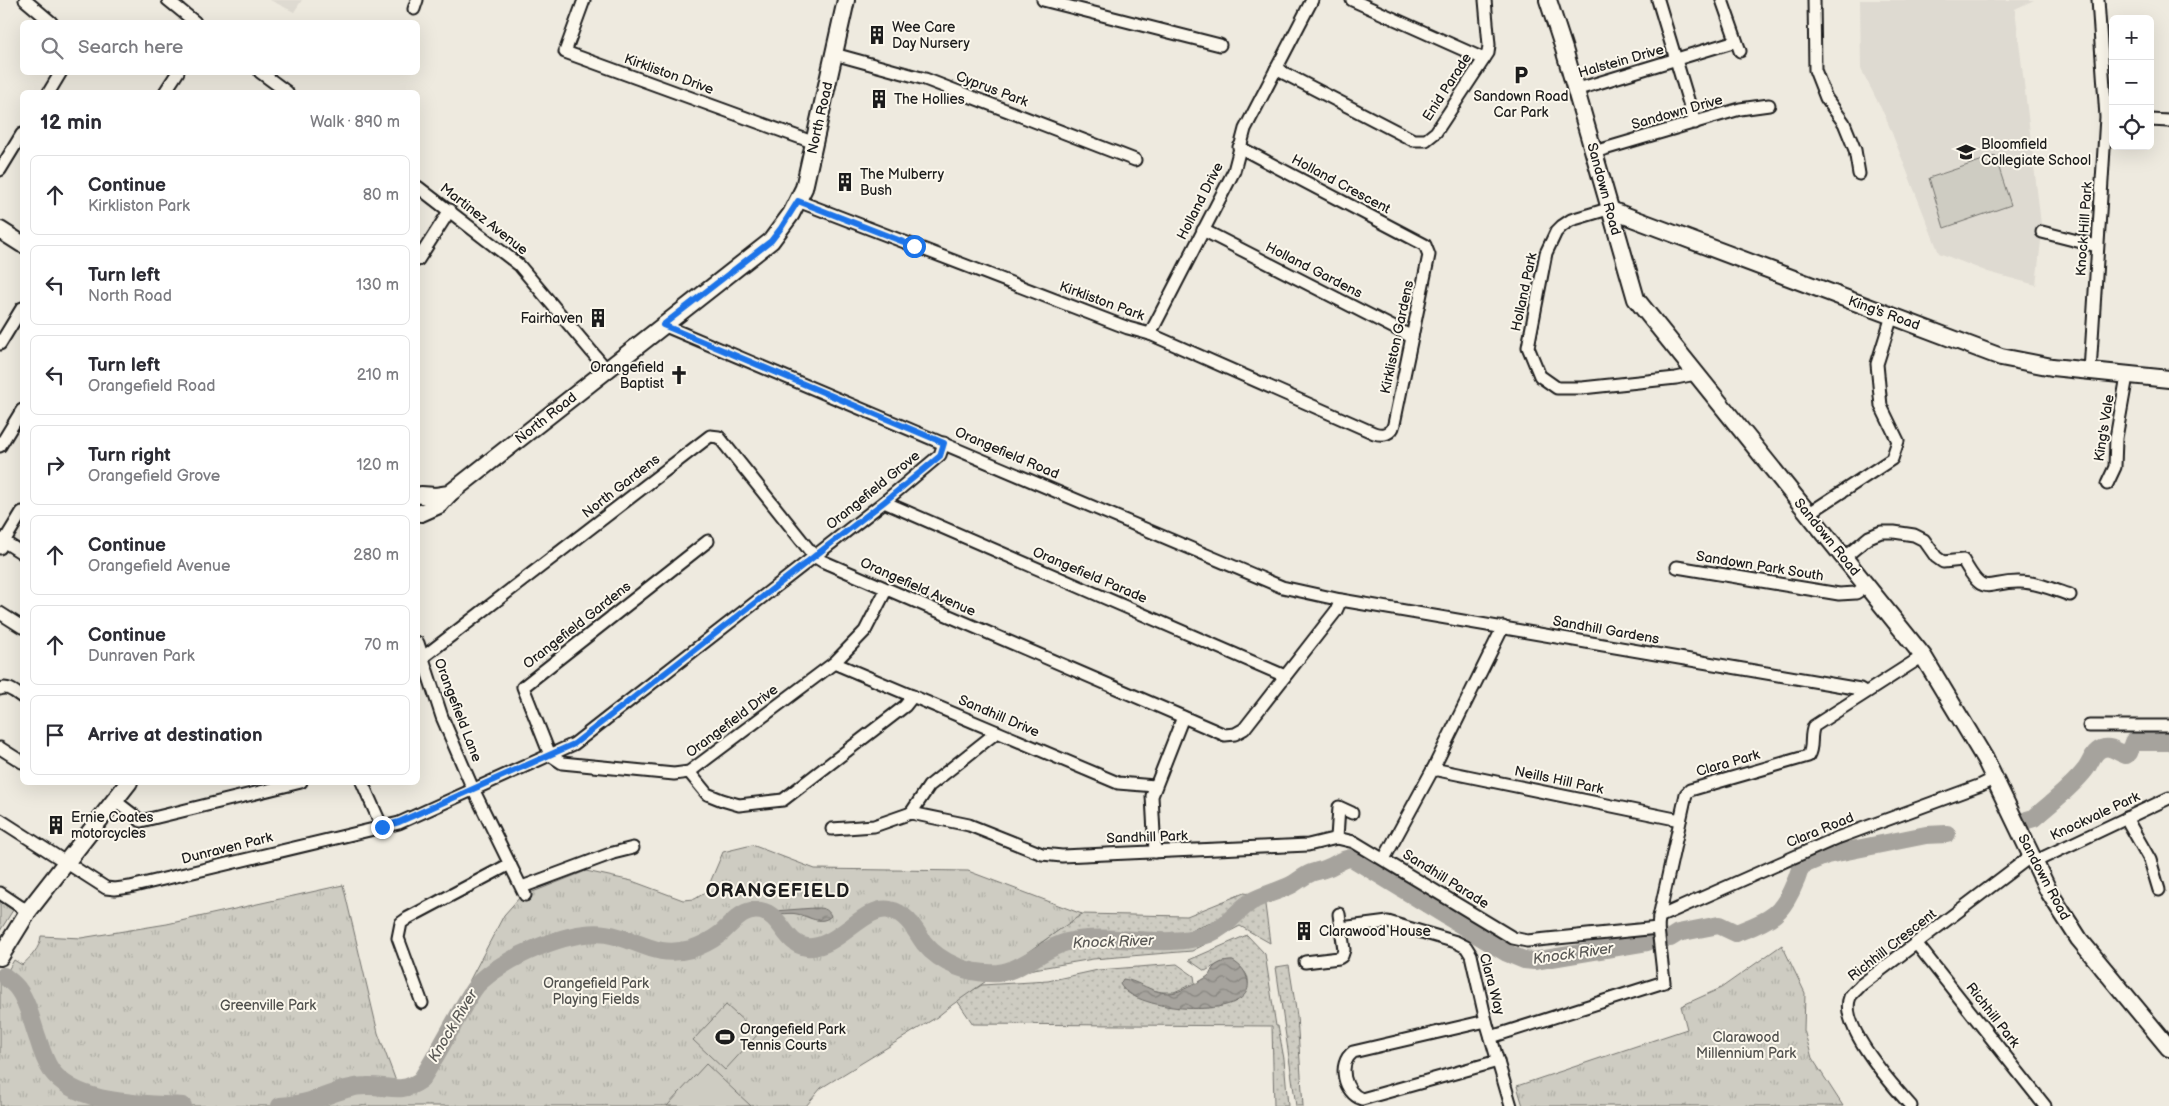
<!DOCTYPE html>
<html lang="en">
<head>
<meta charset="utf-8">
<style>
	:root { --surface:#fff; --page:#f7f7f7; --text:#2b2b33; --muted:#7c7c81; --line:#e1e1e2 }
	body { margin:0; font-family:"Balsamiq Sans",sans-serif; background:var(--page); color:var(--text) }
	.controls { position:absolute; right:15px; top:15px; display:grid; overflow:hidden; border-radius:8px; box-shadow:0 5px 20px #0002 }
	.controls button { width:45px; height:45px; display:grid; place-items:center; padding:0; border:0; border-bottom:1px solid var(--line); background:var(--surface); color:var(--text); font:25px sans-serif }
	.stop { position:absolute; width:15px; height:15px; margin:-11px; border:4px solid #1a73e8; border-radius:50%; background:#fff }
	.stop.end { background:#1a73e8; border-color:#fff; box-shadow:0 1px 5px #0008 }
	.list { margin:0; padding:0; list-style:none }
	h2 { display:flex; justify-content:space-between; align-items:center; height:65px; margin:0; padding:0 20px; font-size:21px }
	h2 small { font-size:16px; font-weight:400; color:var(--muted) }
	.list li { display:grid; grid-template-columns:32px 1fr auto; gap:15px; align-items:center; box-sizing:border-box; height:80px; margin:0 10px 10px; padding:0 10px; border:1px solid var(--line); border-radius:8px }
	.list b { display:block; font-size:19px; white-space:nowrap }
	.list p { margin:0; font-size:16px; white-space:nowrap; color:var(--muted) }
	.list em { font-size:16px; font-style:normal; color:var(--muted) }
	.icon { flex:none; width:28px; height:28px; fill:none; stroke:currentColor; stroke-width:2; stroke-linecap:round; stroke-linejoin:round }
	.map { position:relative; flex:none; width:2169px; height:1106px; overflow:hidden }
	.search { position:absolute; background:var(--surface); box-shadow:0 5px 20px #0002; left:20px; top:20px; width:400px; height:55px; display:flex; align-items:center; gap:12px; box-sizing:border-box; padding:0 18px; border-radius:8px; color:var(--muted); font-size:19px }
	.panel { position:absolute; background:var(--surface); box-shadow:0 5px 20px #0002; left:20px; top:90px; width:400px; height:695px; border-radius:8px }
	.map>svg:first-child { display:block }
</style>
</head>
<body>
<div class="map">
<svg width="2169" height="1106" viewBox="0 0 2169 1106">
	<defs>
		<pattern id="grass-dots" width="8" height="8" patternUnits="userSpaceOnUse" patternTransform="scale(1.25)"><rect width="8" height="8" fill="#ceccc2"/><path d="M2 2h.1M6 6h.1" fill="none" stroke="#b0afa6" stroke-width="1.8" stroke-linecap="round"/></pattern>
		<pattern id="park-tufts" width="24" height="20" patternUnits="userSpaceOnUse" patternTransform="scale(1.25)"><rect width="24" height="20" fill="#ceccc2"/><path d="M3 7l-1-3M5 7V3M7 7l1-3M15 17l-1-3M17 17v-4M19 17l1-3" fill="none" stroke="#b0afa6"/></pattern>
		<pattern id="water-waves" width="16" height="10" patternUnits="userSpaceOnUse" patternTransform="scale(1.25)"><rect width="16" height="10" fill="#a6a39d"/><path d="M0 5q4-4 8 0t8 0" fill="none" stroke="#86847f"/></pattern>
	</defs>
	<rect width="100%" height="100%" fill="#eeeadf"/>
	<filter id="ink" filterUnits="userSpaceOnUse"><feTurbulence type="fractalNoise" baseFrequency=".02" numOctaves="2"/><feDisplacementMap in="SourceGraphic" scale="10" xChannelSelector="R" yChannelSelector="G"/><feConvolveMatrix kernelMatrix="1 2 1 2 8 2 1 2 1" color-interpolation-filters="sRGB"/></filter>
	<g filter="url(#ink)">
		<!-- built -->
		<g fill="#dedad1">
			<polygon points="270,0 302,0 294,12"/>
			<polygon points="1860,0 2034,0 2015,9 2042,232 2036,285 1988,272 1939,253 1886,118 1861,69"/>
		</g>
		<!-- grass -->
		<g fill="url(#grass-dots)" stroke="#75746f">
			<polygon points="1244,893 1259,895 1228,917 1180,934 1065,938 1033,949 1080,914 1187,916"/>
			<polygon points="1264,897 1270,943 1240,926 1192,951 1093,959 1016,972 1039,957 1074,945 1112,942 1155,945 1198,941 1231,926"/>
			<path d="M1247 935 1265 954 1276 1026H1278L1284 1059 1288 1106H1274L1272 1026 973 1024 956 999 982 985 1048 981 1098 970 1177 964 1194 976 1195 983 1174 992H1162L1148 989H1122L1233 1002C1253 988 1254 975 1232 961L1222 962 1205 971 1189 960Z"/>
			<polygon points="1289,965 1297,1016 1303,1106 1296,1106 1276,967"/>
		</g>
		<!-- park -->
		<g fill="url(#park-tufts)" stroke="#75746f">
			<path d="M752 845 815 869 968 871 1082 914 952 1005 937 1017 821 1088 806 1106H0V984L14 960 22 965C31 957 40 948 41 936L81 938 167 924 343 885 378 1033 397 1084H409L421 1073 504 915 520 897 586 871 632 881 683 900 695 899 706 892 723 852Z"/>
			<polygon points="0,901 13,910 0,931"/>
			<polygon points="1782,945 1805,993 1804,1030 1812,1058 1843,1106 1523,1106 1517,1086 1687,1029 1681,1006 1721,988"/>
		</g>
		<!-- pitch -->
		<g fill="#ceccc2" stroke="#75746f">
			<polygon points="1995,156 2011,205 1944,228 1929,178"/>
			<polygon points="726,1005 758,1034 725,1070 693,1040"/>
			<polygon points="706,1064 751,1106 667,1106"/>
		</g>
		<!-- water -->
		<g fill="url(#water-waves)" stroke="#6f6d69">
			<path d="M814 908C822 908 828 908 831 916 821 926 808 916 797 914 789 912 781 916 774 911Z"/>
			<path d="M1233 961C1241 966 1246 971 1248 982 1254 1021 1134 1013 1120 984L1123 979C1141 981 1156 997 1176 992 1186 989 1200 982 1208 976 1211 974 1211 969 1214 967 1219 962 1226 961 1233 961Z"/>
		</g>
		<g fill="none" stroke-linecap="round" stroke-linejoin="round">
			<!-- river -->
			<g stroke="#a6a39d" stroke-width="18">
				<path d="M2027 820 2034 818C2051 803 2071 788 2085 770 2091 763 2093 750 2104 748 2111 746 2119 753 2126 755L2129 753 2133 742H2169"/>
				<path d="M1670 938 1678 933 1719 925 1736 933C1749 928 1764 923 1775 914 1787 904 1797 880 1801 866L1827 855 1926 835 1947 834"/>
				<path d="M4 976C9 980 15 984 18 989 28 1002 32 1023 38 1039 41 1049 45 1061 51 1070 77 1106 143 1103 183 1106"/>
				<path d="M280 1106C290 1105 300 1104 310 1101 329 1096 346 1086 366 1086 389 1085 400 1095 421 1080 434 1060 445 1039 457 1018 463 1007 469 995 477 985 501 959 571 928 606 934 639 939 654 959 691 949 701 946 712 940 720 934 732 924 743 907 761 911 782 915 785 945 807 947 837 950 865 904 890 910 907 913 915 930 924 943 941 964 971 975 998 973 1023 970 1043 948 1067 942 1114 931 1163 951 1209 934 1227 927 1236 911 1252 901 1265 894 1280 891 1293 884 1299 880 1304 876 1311 873 1317 871 1322 870 1327 868 1336 865 1342 858 1352 858L1507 953 1524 960 1534 961 1647 942"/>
			</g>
			<!-- street casing -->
			<g stroke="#1c1c1c" stroke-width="15">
				<g id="street">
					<polyline points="25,0 51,22"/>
					<polyline points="168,0 195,22"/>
					<polyline points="584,0 565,52 815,143"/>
					<polyline points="1043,0 1220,45"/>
					<polyline points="1352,0 1484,59"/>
					<polyline points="1658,0 1695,123"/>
					<polyline points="1722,0 1740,51"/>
					<polyline points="1814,0 1815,70 1826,98 1844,123 1855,150 1859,174"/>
					<polyline points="414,9 417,0"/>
					<polyline points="834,54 925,79 1135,160"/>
					<polyline points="1276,69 1413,140 1426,140 1436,132 1488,53 1489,45 1485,0"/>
					<polyline points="260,72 287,92"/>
					<polyline points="1575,90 1736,41"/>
					<polyline points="49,92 61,72"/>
					<polyline points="165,92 178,72"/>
					<polyline points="2150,120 2169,121"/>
					<polyline points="1594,152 1740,109 1769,105"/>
					<polyline points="0,170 22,134"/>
					<polyline points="418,187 519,265 607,370"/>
					<path d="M798 201 1128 328 1150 334 1374 433C1383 436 1392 434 1394 424L1429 255 1425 245 1239 147"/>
					<polyline points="1608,209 1571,220 1562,226 1556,232 1546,253 1528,347 1540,376 1557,388 1582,388 1676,378 1695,374"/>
					<polyline points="1203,230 1412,337"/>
					<polyline points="2042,232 2097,246"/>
					<polyline points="418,260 450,210"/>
					<polyline points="663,325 1282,587 1341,600 1860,689 1865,692"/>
					<polyline points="1150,334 1234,171 1245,129 1312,0"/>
					<polyline points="0,344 22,308"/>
					<polyline points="2090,371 2106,117 2098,0"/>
					<polyline points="0,446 22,410"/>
					<polyline points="2107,484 2115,467 2116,438 2127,376"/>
					<polyline points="884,502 1285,676"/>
					<polyline points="1808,514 1892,459 1898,441 1881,406 1877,364 1892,316"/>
					<polyline points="0,539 22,553"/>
					<polyline points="708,541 523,687 550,755 562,763 674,774 689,772 834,663 865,631 886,590"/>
					<polyline points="0,548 22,512"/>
					<path d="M1845 557 1869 537 1881 532H1894L1914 535 1924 540 1936 557 1943 562 1963 560C1985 600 1986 581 2020 582 2037 582 2054 590 2070 595"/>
					<polyline points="1677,567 1839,594 1856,593 1867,586"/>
					<polyline points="0,613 22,627"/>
					<polyline points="418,643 442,717 473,789 525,895"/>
					<polyline points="422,658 710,436 719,437 814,556 822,561 1225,735 1235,734 1244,729 1336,611 1341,600"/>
					<polyline points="834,663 1118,783 1155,786"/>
					<path d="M0 689C8 685 16 693 22 697"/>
					<polyline points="2089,726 2169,726"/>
					<polyline points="0,748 22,762"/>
					<polyline points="1433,769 1680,820"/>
					<polyline points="689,772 707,794 722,800 739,805 783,800 905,706 913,696"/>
					<polyline points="362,782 382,827"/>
					<polyline points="114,800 141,821 301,782"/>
					<polyline points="911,813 929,786 997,732"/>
					<polyline points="2126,818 2150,860 2159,890"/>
					<polyline points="0,820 106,888 115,889 130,887 399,823 574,744 884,502 940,455 944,443"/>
					<polyline points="832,829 874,826 911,813 969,825 1042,854 1062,856 1308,845 1337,838 1354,842 1513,938 1527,941 1658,928"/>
					<polyline points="1337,838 1339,807 1352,813"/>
					<polyline points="1155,852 1152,796 1183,717"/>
					<polyline points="1384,859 1433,769 1503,627"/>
					<polyline points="2034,862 2169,798"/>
					<polyline points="522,887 613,853 633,848"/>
					<polyline points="0,893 21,907 29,910"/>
					<polyline points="1659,917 1837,838 1981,785 1995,778"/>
					<polyline points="1341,928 1388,922 1456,942 1466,947 1471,955 1486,1021 1511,1106"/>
					<polyline points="1916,943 2045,1106"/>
					<polyline points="1305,962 1339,958 1342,956 1344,950 1339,914"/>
					<polyline points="422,1003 398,938 401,923 408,918 510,864"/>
					<path d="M1486 1021 1353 1052C1337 1064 1344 1093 1362 1099L1498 1061"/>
					<path d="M1491 1037 1664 982 1658 928 1659 917 1686 794 1690 790 1808 756C1814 747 1809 736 1814 726L1923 656"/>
					<path d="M1911 1106C1894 1087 1838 1025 1850 997 1852 993 1858 989 1861 985L2031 856"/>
				</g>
			</g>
			<!-- secondary casing -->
			<g stroke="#1c1c1c" stroke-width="20">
				<g id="secondary">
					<polyline points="1548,0 1564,49 1636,299 1923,656 1985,759 2049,892 2079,939 2169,1048"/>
					<polyline points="1608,209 2001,357 2052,367 2169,379"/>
					<polyline points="0,230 22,244"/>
					<polyline points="421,495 436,496 449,494 771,241 791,214 804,188 846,0"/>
					<polyline points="421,513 439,505 449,494"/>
					<polyline points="0,957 29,910 129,782"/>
				</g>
			</g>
			<!-- street -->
			<use href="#street" stroke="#fbf7ec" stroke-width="11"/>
			<!-- secondary -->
			<use href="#secondary" stroke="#fbf7ec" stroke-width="16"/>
		</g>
	</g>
	<g fill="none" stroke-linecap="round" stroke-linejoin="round" filter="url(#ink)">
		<!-- route -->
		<polyline stroke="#1a73e8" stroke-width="6" points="382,827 399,822 574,744 884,502 940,456 944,443 663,325 771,241 781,228 798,201 914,246"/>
	</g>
	<!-- icons -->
	<defs>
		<g id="building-bare" transform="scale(1.5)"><path d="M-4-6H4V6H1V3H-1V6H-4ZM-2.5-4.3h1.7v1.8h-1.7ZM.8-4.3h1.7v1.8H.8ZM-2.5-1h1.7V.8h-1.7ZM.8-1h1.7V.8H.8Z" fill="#1c1c1c" stroke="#fbf7ec" stroke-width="2.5" paint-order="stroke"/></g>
		<g id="parking-bare" transform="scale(1.5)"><path d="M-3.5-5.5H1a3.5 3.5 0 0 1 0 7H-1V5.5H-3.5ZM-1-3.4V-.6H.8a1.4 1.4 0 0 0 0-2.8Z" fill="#1c1c1c" stroke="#fbf7ec" stroke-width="2.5" paint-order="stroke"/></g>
		<g id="school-bare" transform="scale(1.5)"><path d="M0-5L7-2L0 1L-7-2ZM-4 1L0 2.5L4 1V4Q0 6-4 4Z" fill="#1c1c1c" stroke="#fbf7ec" stroke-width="2.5" paint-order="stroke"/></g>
		<g id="church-bare" transform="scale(1.5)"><path d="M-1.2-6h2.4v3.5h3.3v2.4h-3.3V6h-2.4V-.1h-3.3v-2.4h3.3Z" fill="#1c1c1c" stroke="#fbf7ec" stroke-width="2.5" paint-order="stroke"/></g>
		<g id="stadium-bare" transform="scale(1.5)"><path d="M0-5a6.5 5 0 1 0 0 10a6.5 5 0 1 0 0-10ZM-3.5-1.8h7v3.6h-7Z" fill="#1c1c1c" stroke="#fbf7ec" stroke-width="2.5" paint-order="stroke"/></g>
	</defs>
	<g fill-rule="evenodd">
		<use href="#building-bare" x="877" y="35"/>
		<use href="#parking-bare" x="1521" y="75"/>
		<use href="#building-bare" x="879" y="99"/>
		<use href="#school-bare" x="1966" y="152"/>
		<use href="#building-bare" x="845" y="182"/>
		<use href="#building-bare" x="598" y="318"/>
		<use href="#church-bare" x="679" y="375"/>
		<use href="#building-bare" x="56" y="825"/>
		<use href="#building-bare" x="1304" y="931"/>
		<use href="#stadium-bare" x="725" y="1037"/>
	</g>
	<g text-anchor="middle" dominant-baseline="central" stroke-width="4" stroke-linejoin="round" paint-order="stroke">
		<!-- poi labels -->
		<g font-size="14" fill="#1c1c1c" stroke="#fbf7ec" text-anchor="start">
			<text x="892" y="27">Wee Care<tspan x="892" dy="16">Day Nursery</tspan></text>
			<text x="1521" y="96" text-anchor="middle">Sandown Road<tspan x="1521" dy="16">Car Park</tspan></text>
			<text x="894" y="99">The Hollies</text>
			<text x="1981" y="144">Bloomfield<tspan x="1981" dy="16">Collegiate School</tspan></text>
			<text x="860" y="174">The Mulberry<tspan x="860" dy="16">Bush</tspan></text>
			<text x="583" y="318" text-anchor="end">Fairhaven</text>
			<text x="664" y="367" text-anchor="end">Orangefield<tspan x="664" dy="16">Baptist</tspan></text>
			<text x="71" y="817">Ernie Coates<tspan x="71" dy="16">motorcycles</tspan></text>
			<text x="1319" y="931">Clarawood House</text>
			<text x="740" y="1029">Orangefield Park<tspan x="740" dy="16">Tennis Courts</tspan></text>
		</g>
		<!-- street labels -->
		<g font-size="14" fill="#1c1c1c" stroke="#fbf7ec">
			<text transform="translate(1621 61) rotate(-16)">Halstein Drive</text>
			<text transform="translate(669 74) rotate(20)">Kirkliston Drive</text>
			<text transform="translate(1447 87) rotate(-57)">Enid Parade</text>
			<text transform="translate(992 89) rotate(21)">Cyprus Park</text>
			<text transform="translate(1677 112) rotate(-16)">Sandown Drive</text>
			<text transform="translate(820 118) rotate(-77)">North Road</text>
			<text transform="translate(1341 184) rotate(28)">Holland Crescent</text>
			<text transform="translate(1604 189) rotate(75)">Sandown Road</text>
			<text transform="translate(1200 201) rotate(-63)">Holland Drive</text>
			<text transform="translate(484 219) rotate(38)">Martinez Avenue</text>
			<text transform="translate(2084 229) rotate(-86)">Knock Hill Park</text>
			<text transform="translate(1314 270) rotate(27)">Holland Gardens</text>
			<text transform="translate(1524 292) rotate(-78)">Holland Park</text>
			<text transform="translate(1102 301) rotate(20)">Kirkliston Park</text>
			<text transform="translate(1884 313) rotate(20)">King's Road</text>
			<text transform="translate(1397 337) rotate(-78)">Kirkliston Gardens</text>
			<text transform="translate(546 418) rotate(-38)">North Road</text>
			<text transform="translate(2104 428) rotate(-81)">King's Vale</text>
			<text transform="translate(1007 453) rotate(23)">Orangefield Road</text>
			<text transform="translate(621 486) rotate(-38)">North Gardens</text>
			<text transform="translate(873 490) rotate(-39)">Orangefield Grove</text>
			<text transform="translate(1827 537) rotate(51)">Sandown Road</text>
			<text transform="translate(1760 566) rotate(9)">Sandown Park South</text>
			<text transform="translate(1090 575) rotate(23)">Orangefield Parade</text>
			<text transform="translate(918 587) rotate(24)">Orangefield Avenue</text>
			<text transform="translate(577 625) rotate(-38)">Orangefield Gardens</text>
			<text transform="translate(1606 630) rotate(10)">Sandhill Gardens</text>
			<text transform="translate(458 710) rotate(69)">Orangefield Lane</text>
			<text transform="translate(999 716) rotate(23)">Sandhill Drive</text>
			<text transform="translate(732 721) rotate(-37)">Orangefield Drive</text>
			<text transform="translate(1728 763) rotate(-16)">Clara Park</text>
			<text transform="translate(1559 780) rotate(12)">Neills Hill Park</text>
			<text transform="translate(2095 816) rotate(-25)">Knockvale Park</text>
			<text transform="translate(1820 830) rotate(-22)">Clara Road</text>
			<text transform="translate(1147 837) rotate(-2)">Sandhill Park</text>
			<text transform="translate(227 848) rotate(-14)">Dunraven Park</text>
			<text transform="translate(2044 877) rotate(62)">Sandown Road</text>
			<text transform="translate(1446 879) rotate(32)">Sandhill Parade</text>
			<text transform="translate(1892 945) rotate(-38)">Richhill Crescent</text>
			<text transform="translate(1492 984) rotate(75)">Clara Way</text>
			<text transform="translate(1993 1015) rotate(52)">Richhill Park</text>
		</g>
		<!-- park labels -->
		<g font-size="14" fill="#51514e" stroke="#fbf7ec">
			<text x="596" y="983">Orangefield Park<tspan x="596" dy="16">Playing Fields</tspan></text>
			<text x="268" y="1005">Greenville Park</text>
			<text x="1746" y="1037">Clarawood<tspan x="1746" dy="16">Millennium Park</tspan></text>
		</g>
		<!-- water labels -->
		<g font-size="15" font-style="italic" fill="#5a5956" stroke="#fbf7ec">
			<text transform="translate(1113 942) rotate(-2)">Knock River</text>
			<text transform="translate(1573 954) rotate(-8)">Knock River</text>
			<text transform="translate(453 1026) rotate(-59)">Knock River</text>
		</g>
		<!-- district labels -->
		<g font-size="19" font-weight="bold" letter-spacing="1" fill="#1c1c1c" stroke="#fbf7ec">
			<text x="778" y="891">ORANGEFIELD</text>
		</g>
	</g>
</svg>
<div class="controls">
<button>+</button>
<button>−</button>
<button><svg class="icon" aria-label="locate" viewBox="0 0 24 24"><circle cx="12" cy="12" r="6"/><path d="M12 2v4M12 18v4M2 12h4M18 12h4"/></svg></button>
</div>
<div class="stop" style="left:914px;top:246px"></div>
<div class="stop end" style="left:382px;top:827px"></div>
<div class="search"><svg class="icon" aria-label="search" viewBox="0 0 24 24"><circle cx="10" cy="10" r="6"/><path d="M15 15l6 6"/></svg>Search here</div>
<section class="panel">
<h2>12 min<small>Walk · 890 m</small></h2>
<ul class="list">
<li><svg class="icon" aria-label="ahead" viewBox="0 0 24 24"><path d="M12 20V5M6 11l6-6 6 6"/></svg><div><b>Continue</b><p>Kirkliston Park</p></div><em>80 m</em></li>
<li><svg class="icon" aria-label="left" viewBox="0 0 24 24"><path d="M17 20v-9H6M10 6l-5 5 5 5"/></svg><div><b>Turn left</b><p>North Road</p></div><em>130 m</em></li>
<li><svg class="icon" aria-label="left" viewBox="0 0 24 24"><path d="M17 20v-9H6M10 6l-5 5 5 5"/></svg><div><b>Turn left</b><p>Orangefield Road</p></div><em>210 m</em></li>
<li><svg class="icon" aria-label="right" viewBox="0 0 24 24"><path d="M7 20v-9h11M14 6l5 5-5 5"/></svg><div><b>Turn right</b><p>Orangefield Grove</p></div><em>120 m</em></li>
<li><svg class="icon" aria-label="ahead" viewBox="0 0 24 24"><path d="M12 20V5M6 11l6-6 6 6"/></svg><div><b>Continue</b><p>Orangefield Avenue</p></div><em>280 m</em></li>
<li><svg class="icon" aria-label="ahead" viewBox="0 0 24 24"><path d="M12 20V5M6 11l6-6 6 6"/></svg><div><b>Continue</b><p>Dunraven Park</p></div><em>70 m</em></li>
<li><svg class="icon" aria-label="arrive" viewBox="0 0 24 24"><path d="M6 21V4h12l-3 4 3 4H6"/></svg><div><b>Arrive at destination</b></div></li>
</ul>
</section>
</div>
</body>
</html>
